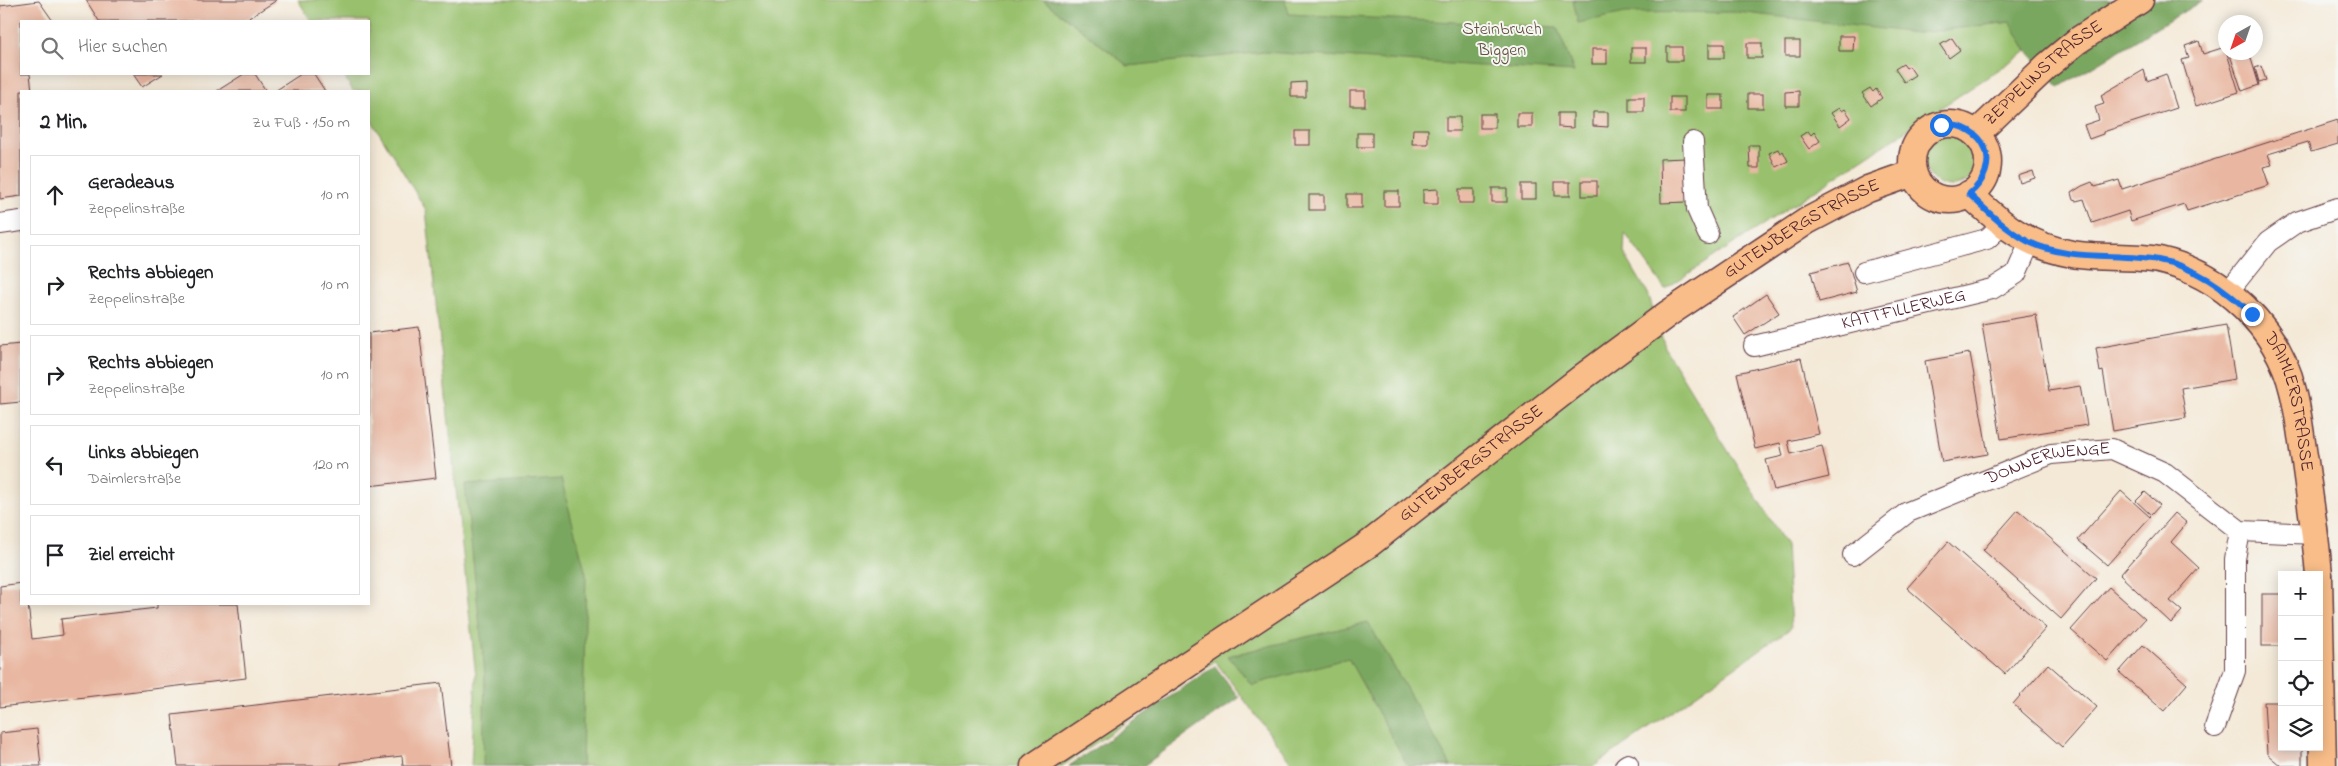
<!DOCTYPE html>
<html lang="de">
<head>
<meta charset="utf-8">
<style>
	:root { --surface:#fff; --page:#f2f2f2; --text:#202124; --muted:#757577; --line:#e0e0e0 }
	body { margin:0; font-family:"Indie Flower",sans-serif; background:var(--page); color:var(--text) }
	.controls { position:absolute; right:15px; bottom:15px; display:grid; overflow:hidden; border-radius:0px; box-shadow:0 2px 12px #0003 }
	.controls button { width:45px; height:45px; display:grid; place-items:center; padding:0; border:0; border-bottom:1px solid var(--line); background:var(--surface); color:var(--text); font:25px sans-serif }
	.compass { position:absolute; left:2218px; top:15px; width:45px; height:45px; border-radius:50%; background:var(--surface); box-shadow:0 2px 12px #0003; rotate:220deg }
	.stop { position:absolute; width:15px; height:15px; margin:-11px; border:4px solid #1a73e8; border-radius:50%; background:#fff }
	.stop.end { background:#1a73e8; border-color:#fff; box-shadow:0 1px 5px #0008 }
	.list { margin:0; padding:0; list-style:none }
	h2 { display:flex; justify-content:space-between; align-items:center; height:65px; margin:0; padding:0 20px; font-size:21px }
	h2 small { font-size:16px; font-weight:400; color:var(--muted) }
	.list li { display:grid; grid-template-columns:32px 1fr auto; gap:15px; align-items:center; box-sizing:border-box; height:80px; margin:0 10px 10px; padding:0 10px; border:1px solid var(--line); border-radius:0px }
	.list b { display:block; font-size:19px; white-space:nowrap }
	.list p { margin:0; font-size:16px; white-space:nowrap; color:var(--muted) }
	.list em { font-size:16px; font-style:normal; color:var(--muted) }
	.icon { flex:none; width:28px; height:28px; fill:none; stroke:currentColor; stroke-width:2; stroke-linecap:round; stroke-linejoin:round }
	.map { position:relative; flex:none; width:2338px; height:766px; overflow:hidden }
	.search { position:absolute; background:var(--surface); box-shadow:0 2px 12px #0003; left:20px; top:20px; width:350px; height:55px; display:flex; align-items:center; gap:12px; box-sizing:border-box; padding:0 18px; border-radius:0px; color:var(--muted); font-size:19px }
	.panel { position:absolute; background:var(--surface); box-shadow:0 2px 12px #0003; left:20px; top:90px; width:350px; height:515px; border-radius:0px }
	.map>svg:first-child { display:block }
</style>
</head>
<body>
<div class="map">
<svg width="2338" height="766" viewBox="0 0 2338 766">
	<rect width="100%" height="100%" fill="#f6f6f2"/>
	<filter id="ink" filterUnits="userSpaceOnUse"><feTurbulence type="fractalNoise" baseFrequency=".02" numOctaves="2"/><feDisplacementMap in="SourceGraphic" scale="10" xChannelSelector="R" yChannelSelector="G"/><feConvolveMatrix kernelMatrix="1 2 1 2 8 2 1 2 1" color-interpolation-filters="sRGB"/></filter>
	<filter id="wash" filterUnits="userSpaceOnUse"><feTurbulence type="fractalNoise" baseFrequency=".0096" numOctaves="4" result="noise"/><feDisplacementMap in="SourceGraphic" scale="20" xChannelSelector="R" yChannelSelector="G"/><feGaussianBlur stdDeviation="1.12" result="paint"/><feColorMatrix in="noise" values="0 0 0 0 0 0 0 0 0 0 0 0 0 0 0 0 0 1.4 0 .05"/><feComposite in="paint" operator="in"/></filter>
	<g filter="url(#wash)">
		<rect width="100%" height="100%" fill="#f4e9d7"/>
		<!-- green -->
		<g fill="#99c16d" stroke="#72704c">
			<polygon points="298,0 1043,0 1128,66 1153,63 1113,0 2017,0 1892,30 1917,33 2011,22 2027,51 1665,289 1625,233 1624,253 1648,294 1666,350 1786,545 1791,628 1594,766 1294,766 1215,661 1062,766 471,766 476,676 426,210 369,116 369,91 353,91 343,74 369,74 369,21 311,21"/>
			<circle cx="1951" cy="159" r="27"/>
		</g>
		<!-- forest -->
		<g fill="#7aa760" stroke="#626346">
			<polygon points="1043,0 1285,0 1289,14 1557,27 1574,72 1264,52 1128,66"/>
			<polygon points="1573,0 2203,0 2059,87 2027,51 2010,22 1917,33 1738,12 1625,13 1578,23"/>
			<polygon points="561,479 586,574 582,766 483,766 485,674 465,485"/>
			<polygon points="1368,622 1451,766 1408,766 1348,658 1252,685 1228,656"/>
			<polygon points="1215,666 1239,698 1143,766 1069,766"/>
		</g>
		<g id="blocks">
			<!-- building -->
			<g fill="#e9b7a1">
				<polygon points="86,0 277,0 244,21 99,21"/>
				<polygon points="39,1 53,21 21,21 21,74 30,74 32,91 21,91 21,196 0,199 0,6"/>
				<polygon points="1839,36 1854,36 1853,51 1839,51"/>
				<polygon points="1952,38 1960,50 1949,58 1940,45"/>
				<rect x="1785" y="41" width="15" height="15"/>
				<polygon points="2199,41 2203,54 2225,47 2239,92 2196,106 2182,60 2189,58 2185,46"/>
				<rect x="1747" y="43" width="15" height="15"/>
				<rect x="1709" y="44" width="15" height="14"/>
				<rect x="1667" y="47" width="15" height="14"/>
				<rect x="1631" y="48" width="15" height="14"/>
				<rect x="1592" y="49" width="15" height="15"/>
				<polygon points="2229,52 2249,52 2259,85 2242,91"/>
				<polygon points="1903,64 1906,68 1909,66 1915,75 1904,82 1895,69"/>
				<polygon points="2261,66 2266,80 2259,82 2255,68"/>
				<polygon points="2144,70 2147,81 2166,74 2177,108 2103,132 2103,134 2089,139 2084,125 2099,120 2095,107 2104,104 2101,95"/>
				<polygon points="133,74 163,74 142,87"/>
				<polygon points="244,74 255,74 266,91 217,91"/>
				<polygon points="301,74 314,74 325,91 275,91"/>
				<polygon points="1306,82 1306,97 1291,97 1291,83"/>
				<polygon points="1870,88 1873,92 1876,89 1882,98 1871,106 1862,93"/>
				<rect x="1350" y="91" width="15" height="15"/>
				<polygon points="1799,91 1799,106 1785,106 1785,92"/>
				<rect x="1748" y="94" width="15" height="14"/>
				<rect x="1708" y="95" width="15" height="14"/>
				<rect x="1629" y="97" width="15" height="15"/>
				<rect x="1670" y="97" width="15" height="15"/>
				<polygon points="1839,108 1842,111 1845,109 1851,118 1840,126 1831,113"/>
				<polygon points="1593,112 1608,112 1608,127 1593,126"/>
				<rect x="1517" y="113" width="15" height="14"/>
				<polygon points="1558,113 1573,113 1573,128 1558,127"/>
				<rect x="1480" y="114" width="15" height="14"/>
				<rect x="1446" y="117" width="14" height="14"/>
				<polygon points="2338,120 2338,144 2311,152 2308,142 2268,154 2272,165 2263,167 2269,185 2187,211 2184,204 2131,221 2128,211 2092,223 2084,199 2076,201 2073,200 2071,193 2082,186 2092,182 2095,187 2119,180 2122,189"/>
				<polygon points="1413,129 1428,129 1428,144 1412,144"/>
				<rect x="1295" y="131" width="15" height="14"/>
				<polygon points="1808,131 1811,135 1814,132 1820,141 1809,149 1800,136"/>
				<rect x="1357" y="133" width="15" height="14"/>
				<polygon points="1749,145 1759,145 1759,168 1750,168"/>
				<polygon points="1778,149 1780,153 1783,151 1788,161 1776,167 1769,153"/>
				<polygon points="1686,158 1687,202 1661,203 1660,159"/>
				<polygon points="2033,171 2035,178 2020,183 2018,176"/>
				<rect x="1582" y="181" width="15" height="15"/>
				<rect x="1555" y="182" width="15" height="14"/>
				<rect x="1521" y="184" width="15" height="15"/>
				<rect x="1492" y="188" width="15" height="14"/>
				<polygon points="1438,189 1438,204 1423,204 1423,190"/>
				<rect x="1459" y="189" width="15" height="14"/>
				<rect x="1384" y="191" width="15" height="15"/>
				<rect x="1347" y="194" width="15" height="14"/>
				<rect x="1309" y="195" width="15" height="15"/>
				<polygon points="1848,262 1857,292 1819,302 1811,272"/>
				<polygon points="1766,294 1779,313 1745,335 1733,317"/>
				<polygon points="2036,315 2049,391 2080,386 2087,425 2001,439 1982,324"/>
				<polygon points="2226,325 2235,379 2181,388 2186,418 2113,431 2103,371 2100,372 2096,348"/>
				<polygon points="419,327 436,478 369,486 369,333"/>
				<polygon points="21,344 21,402 0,404 0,346"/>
				<polygon points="1970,353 1988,454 1942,462 1925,361"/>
				<polygon points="1801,358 1819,434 1788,441 1791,454 1822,446 1829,477 1774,490 1766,460 1783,456 1780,443 1755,449 1737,373"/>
				<polygon points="2121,491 2150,517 2107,565 2078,540"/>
				<polygon points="2145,492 2160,505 2151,515 2136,501"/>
				<polygon points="2018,510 2096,578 2061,619 1983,550"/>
				<polygon points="2175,513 2187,523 2171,542 2199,568 2170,601 2182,611 2171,623 2120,575"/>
				<polygon points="1948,542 2046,628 2005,674 1907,588"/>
				<polygon points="21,583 21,604 28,604 32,639 63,635 61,619 157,608 157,604 238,604 246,678 0,707 0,586"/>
				<polygon points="2109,587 2145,619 2107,661 2071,630"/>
				<rect x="2262" y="594" width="20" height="52"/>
				<polygon points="2143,645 2187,684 2164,711 2119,672"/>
				<polygon points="2048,664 2097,707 2062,747 2013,704"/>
				<polygon points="441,683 451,766 403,766 402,756 341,763 341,766 178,766 172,715"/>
				<polygon points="2264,702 2282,702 2282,747 2302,747 2302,766 2281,766 2267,754"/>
				<polygon points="37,729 41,766 0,766 0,733"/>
			</g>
		</g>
	</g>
	<g filter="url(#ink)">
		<use href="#blocks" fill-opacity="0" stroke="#643d45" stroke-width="1"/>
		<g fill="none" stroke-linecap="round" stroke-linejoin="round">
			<!-- minor casing -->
			<g stroke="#643d45" stroke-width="22">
				<g id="minor">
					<polyline points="1693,142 1697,209 1708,234"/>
					<polyline points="0,224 21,221"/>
					<polyline points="1864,272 1987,239 2002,225"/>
					<polyline points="2228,292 2268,242 2297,222 2338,208"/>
					<path id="s1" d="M1754 346 1992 289 2016 274 2030 242"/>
					<path id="s2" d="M1853 555 1908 512 2051 454 2112 449 2165 473 2240 531 2316 534"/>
					<polyline points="2215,727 2235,671 2235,559 2240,531"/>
					<polyline points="1625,766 1628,764"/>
				</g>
			</g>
			<!-- major casing -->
			<g stroke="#643d45" stroke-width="29">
				<g id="major">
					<circle cx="1950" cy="162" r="38"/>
					<path id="s3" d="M1976 134 2048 65 2077 41 2140 0"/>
					<path id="s4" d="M1969 194C2001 224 2027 246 2072 254 2101 259 2131 255 2159 260 2222 274 2278 327 2293 391 2299 414 2301 439 2305 462 2310 500 2316 537 2319 575"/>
					<polyline points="2319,576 2323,766"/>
					<path id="s5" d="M1034 766 1369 544 1584 376 1669 313 1807 221 1868 189 1913 173"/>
				</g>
			</g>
			<!-- minor -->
			<use href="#minor" stroke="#fff" stroke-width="20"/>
			<!-- major -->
			<use href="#major" stroke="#f8bd89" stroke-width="26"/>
		</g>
	</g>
	<g fill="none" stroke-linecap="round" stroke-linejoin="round" filter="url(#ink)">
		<!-- route -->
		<path stroke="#1a73e8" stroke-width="6" d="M1941 125C1986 122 2004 166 1969 194 1988 212 2006 230 2029 242 2069 261 2115 253 2158 260 2195 266 2225 289 2252 314"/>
	</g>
	<g text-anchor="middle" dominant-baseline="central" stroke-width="4" stroke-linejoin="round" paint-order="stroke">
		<!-- park labels -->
		<g font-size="18" fill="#62503f" stroke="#f6f6f2">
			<text x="1502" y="30">Steinbruch<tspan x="1502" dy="21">Biggen</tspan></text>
		</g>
		<!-- street labels -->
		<g font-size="18" fill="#4a1f2b" stroke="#f6f6f2">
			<text stroke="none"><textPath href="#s3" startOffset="91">ZEPPELINSTRASSE</textPath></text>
			<text stroke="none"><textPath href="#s5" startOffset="938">GUTENBERGSTRASSE</textPath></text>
			<text stroke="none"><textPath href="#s1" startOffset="154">KATTFILLERWEG</textPath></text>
			<text stroke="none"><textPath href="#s4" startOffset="415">DAIMLERSTRASSE</textPath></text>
			<text stroke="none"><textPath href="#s5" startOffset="532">GUTENBERGSTRASSE</textPath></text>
			<text stroke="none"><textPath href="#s2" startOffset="219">DONNERWENGE</textPath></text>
		</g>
	</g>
</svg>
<div class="controls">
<button>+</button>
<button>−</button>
<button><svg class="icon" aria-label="locate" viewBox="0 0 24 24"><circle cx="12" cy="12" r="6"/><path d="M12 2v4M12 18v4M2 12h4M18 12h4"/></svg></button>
<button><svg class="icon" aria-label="layers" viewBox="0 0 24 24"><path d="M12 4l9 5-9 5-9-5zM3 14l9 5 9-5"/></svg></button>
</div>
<svg class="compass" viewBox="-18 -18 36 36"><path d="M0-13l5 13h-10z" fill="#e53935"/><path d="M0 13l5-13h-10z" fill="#757577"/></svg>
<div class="stop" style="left:1941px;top:125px"></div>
<div class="stop end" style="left:2252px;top:314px"></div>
<div class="search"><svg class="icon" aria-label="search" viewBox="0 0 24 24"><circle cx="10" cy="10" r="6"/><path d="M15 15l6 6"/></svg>Hier suchen</div>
<section class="panel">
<h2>2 Min.<small>Zu Fuß · 150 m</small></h2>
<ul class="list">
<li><svg class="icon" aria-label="ahead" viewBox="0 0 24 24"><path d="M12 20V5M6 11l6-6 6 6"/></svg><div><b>Geradeaus</b><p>Zeppelinstraße</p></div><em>10 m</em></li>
<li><svg class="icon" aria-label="right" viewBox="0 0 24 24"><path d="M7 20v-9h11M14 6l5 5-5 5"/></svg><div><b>Rechts abbiegen</b><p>Zeppelinstraße</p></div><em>10 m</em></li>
<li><svg class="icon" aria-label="right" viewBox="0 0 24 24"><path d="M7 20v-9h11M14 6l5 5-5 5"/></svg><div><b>Rechts abbiegen</b><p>Zeppelinstraße</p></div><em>10 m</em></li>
<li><svg class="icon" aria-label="left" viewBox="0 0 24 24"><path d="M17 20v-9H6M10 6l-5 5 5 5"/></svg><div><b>Links abbiegen</b><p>Daimlerstraße</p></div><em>120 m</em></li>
<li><svg class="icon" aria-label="arrive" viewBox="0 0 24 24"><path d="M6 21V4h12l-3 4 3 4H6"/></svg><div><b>Ziel erreicht</b></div></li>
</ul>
</section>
</div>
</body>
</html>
